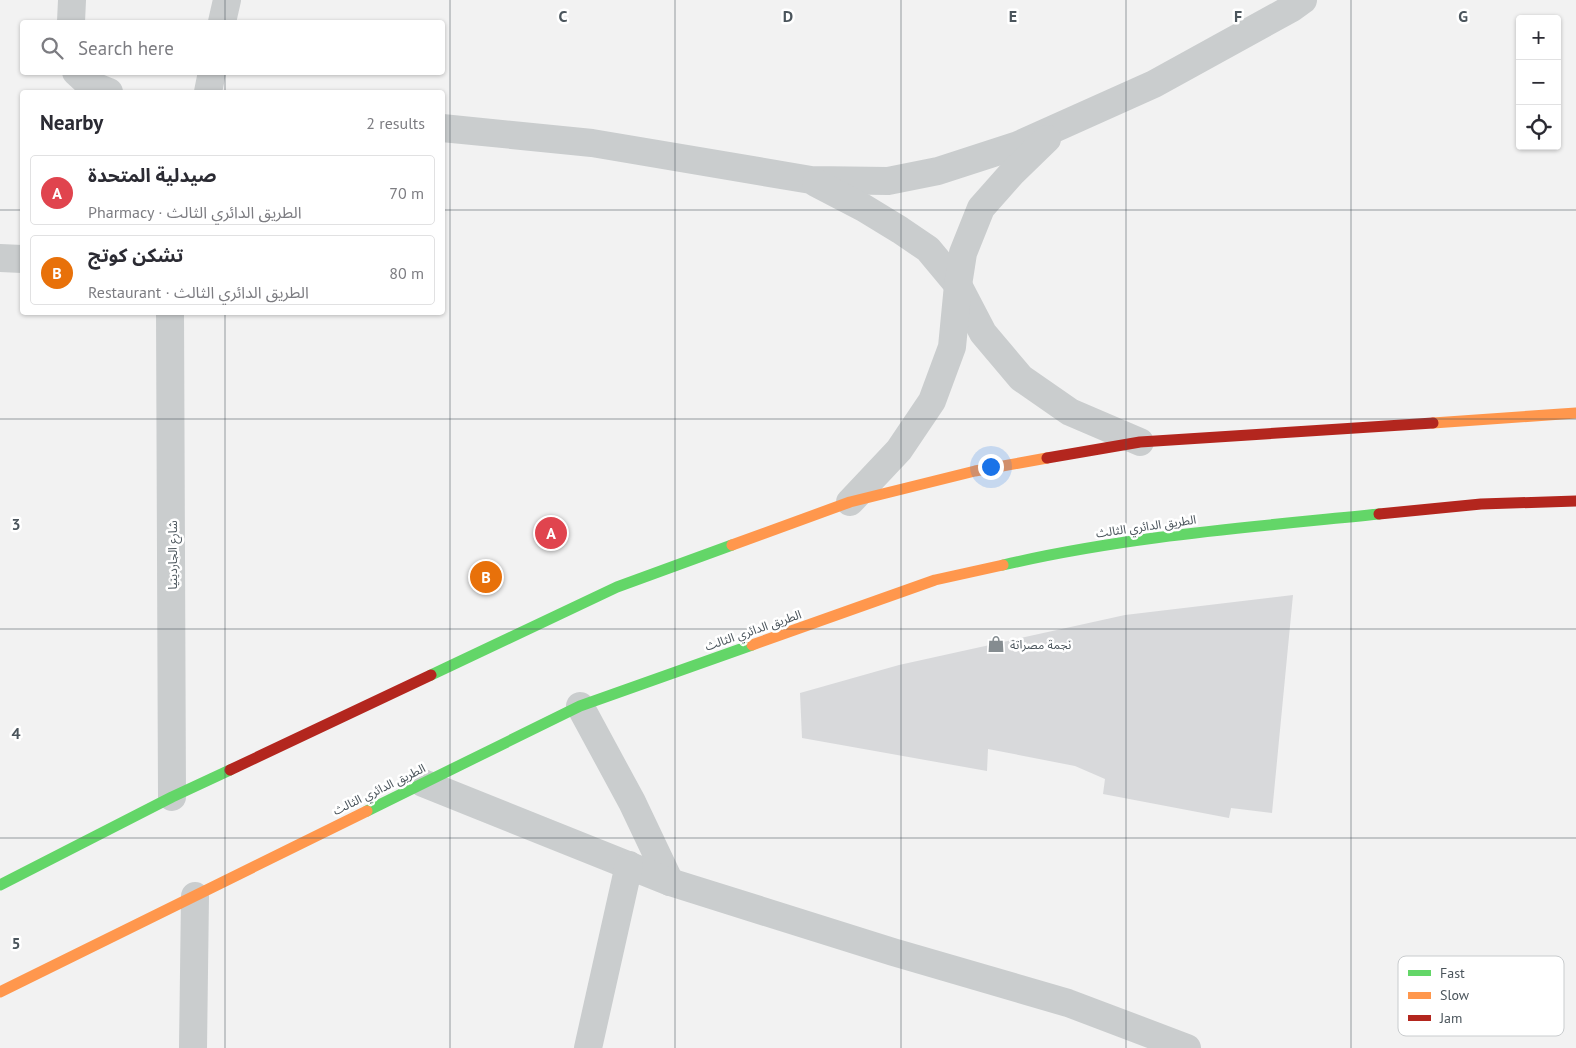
<!DOCTYPE html>
<html lang="en">
<head>
<meta charset="utf-8">
<style>
	:root { --surface:#fff; --page:#f7f7f7; --text:#2b2b33; --muted:#7c7c81; --line:#e1e1e2; --accent:#111827 }
	body { margin:0; font-family:"PT Sans","Noto Sans Arabic",sans-serif; background:var(--page); color:var(--text) }
	.controls { position:absolute; right:15px; top:15px; display:grid; overflow:hidden; border-radius:5px; box-shadow:0 1px 4px #0004 }
	.controls button { width:45px; height:45px; display:grid; place-items:center; padding:0; border:0; border-bottom:1px solid var(--line); background:var(--surface); color:var(--text); font:25px sans-serif }
	.you { position:absolute; left:990px; top:466px; width:18px; height:18px; margin:-12px; border:4px solid #fff; border-radius:50%; background:#1a73e8; box-shadow:0 0 0 8px #1a73e833 }
	.badge { display:grid; place-items:center; width:32px; height:32px; border-radius:50%; background:var(--accent); color:#fff; font-size:16px; font-weight:700 }
	.pin { position:absolute; translate:-50% -50%; border:2px solid #fff; box-shadow:0 1px 5px #0006 }
	.list { margin:0; padding:0; list-style:none }
	h2 { display:flex; justify-content:space-between; align-items:center; height:65px; margin:0; padding:0 20px; font-size:21px }
	h2 small { font-size:16px; font-weight:400; color:var(--muted) }
	.list li { display:grid; grid-template-columns:32px 1fr auto; gap:15px; align-items:center; box-sizing:border-box; height:70px; margin:0 10px 10px; padding:0 10px; border:1px solid var(--line); border-radius:5px }
	.list b { display:block; font-size:19px; white-space:nowrap }
	.list p { margin:0; font-size:16px; white-space:nowrap; color:var(--muted) }
	.list em { font-size:16px; font-style:normal; color:var(--muted) }
	.icon { flex:none; width:28px; height:28px; fill:none; stroke:currentColor; stroke-width:2; stroke-linecap:round; stroke-linejoin:round }
	.map { position:relative; flex:none; width:1576px; height:1048px; overflow:hidden }
	.search { position:absolute; background:var(--surface); box-shadow:0 1px 4px #0004; left:20px; top:20px; width:425px; height:55px; display:flex; align-items:center; gap:12px; box-sizing:border-box; padding:0 18px; border-radius:5px; color:var(--muted); font-size:19px }
	.panel { position:absolute; background:var(--surface); box-shadow:0 1px 4px #0004; left:20px; top:90px; width:425px; height:225px; border-radius:5px }
	.map>svg:first-child { display:block }
</style>
</head>
<body>
<div class="map">
<svg width="1576" height="1048" viewBox="0 0 1576 1048">
	<rect width="100%" height="100%" fill="#f2f2f2"/>
	<!-- building -->
	<polygon fill="#d8d9db" points="1293,595 1272,813 1231,808 1229,818 1103,794 1105,779 1075,766 988,749 987,771 802,738 800,693 899,665 1125,615"/>
	<g fill="none" stroke-linecap="round" stroke-linejoin="round">
		<!-- street -->
		<g stroke="#cacdce" stroke-width="28">
			<polyline points="71,22 72,0"/>
			<polyline points="222,22 227,0"/>
			<polyline points="76,72 89,84 109,92"/>
			<polyline points="208,92 212,72"/>
			<polyline points="442,128 592,143 811,180 888,181 938,171 1018,145 1154,84 1292,8 1303,0"/>
			<polyline points="816,183 864,208 900,230 928,249 958,285 983,333 1021,378 1070,412 1140,442"/>
			<polyline points="0,258 22,259"/>
			<polyline points="170,312 172,797"/>
			<polyline points="850,502 899,450 932,401 952,347 958,285 963,253 981,208 1012,173 1047,139"/>
			<polyline points="580,706 632,802 670,882"/>
			<polyline points="423,783 670,882 893,952 1068,1003 1187,1048"/>
			<polyline points="193,1048 195,896"/>
			<polyline points="588,1048 629,865"/>
		</g>
		<!-- fast -->
		<g stroke="#63d668" stroke-width="11">
			<path d="M1003 565C1126 536 1253 527 1379 514"/>
			<polyline points="431,675 617,587 732,545"/>
			<polyline points="367,811 580,706 752,645"/>
			<polyline points="0,885 172,797 230,770"/>
		</g>
		<!-- slow -->
		<g stroke="#ff974d" stroke-width="11">
			<polyline points="1433,423 1576,413"/>
			<polyline points="732,545 850,502 975,471 1047,458"/>
			<polyline points="752,645 935,580 1003,565"/>
			<polyline points="0,992 367,811"/>
		</g>
		<!-- jam -->
		<g stroke="#b3261e" stroke-width="11">
			<polyline points="1047,458 1140,442 1433,423"/>
			<polyline points="1379,514 1481,504 1576,501"/>
			<polyline points="230,770 431,675"/>
		</g>
	</g>
	<!-- grid -->
	<path fill="none" stroke="#4b555c" stroke-width="1" stroke-opacity="0.55" d="M225 0V22M450 0V1048M675 0V1048M901 0V1048M1126 0V1048M1351 0V1048M225 72V92M0 210H22M442 210H1576M225 312V1048M0 419H1576M0 629H1576M0 838H1576"/>
	<!-- icons -->
	<defs>
		<g id="shop-bare" transform="scale(1.35)"><path d="M-5-2.5h2.3a2.7 3.5 0 0 1 5.4 0H5L5.5 6h-11ZM-1.5-2.5h3a1.5 2.3 0 0 0-3 0Z" fill="#858c90" stroke="#fff" stroke-width="2.5" paint-order="stroke"/></g>
	</defs>
	<g fill-rule="evenodd">
		<use href="#shop-bare" x="996" y="644"/>
	</g>
	<g text-anchor="middle" dominant-baseline="central" stroke-width="5" stroke-linejoin="round" paint-order="stroke">
		<!-- street labels -->
		<g font-size="12" fill="#4b555c" stroke="#fff">
			<text transform="translate(1146 526) rotate(-8)">الطريق الدائري الثالث</text>
			<text transform="translate(172 555) rotate(-90)">شارع الجاردينيا</text>
			<text transform="translate(753 630) rotate(-19)">الطريق الدائري الثالث</text>
			<text transform="translate(379 789) rotate(-26)">الطريق الدائري الثالث</text>
		</g>
		<!-- poi labels -->
		<g font-size="12" fill="#4b555c" stroke="#fff" text-anchor="start">
			<text x="1010" y="644">نجمة مصراتة</text>
		</g>
	</g>
	<!-- legend -->
	<rect x="1398" y="956" width="166" height="80" rx="8" fill="#fff" stroke="#c9ccce" stroke-width="1"/>
	<rect x="1408" y="970" width="23" height="6" fill="#63d668"/>
	<rect x="1408" y="992" width="23" height="7" fill="#ff974d"/>
	<rect x="1408" y="1015" width="23" height="6" fill="#b3261e"/>
	<g font-size="14" fill="#4b555c">
		<text x="1440" y="978">Fast</text>
		<text x="1440" y="1000">Slow</text>
		<text x="1440" y="1023">Jam</text>
	</g>
	<g font-size="16" text-anchor="middle" font-weight="bold" fill="#4b555c" stroke="#fff" stroke-width="5" stroke-linejoin="round" paint-order="stroke">
		<text x="563" y="22">C</text>
		<text x="788" y="22">D</text>
		<text x="1013" y="22">E</text>
		<text x="1238" y="22">F</text>
		<text x="1463" y="22">G</text>
		<text x="16" y="530">3</text>
		<text x="16" y="739">4</text>
		<text x="16" y="949">5</text>
	</g>
</svg>
<div class="controls">
<button>+</button>
<button>−</button>
<button><svg class="icon" aria-label="locate" viewBox="0 0 24 24"><circle cx="12" cy="12" r="6"/><path d="M12 2v4M12 18v4M2 12h4M18 12h4"/></svg></button>
</div>
<div class="you"></div>
<div class="pin badge" style="left:551px;top:533px;background:#e0444e">A</div>
<div class="pin badge" style="left:486px;top:577px;background:#e8710a">B</div>
<div class="search"><svg class="icon" aria-label="search" viewBox="0 0 24 24"><circle cx="10" cy="10" r="6"/><path d="M15 15l6 6"/></svg>Search here</div>
<section class="panel">
<h2>Nearby<small>2 results</small></h2>
<ul class="list">
<li><span class="badge" style="background:#e0444e">A</span><div><b>صيدلية المتحدة</b><p>Pharmacy · الطريق الدائري الثالث</p></div><em>70 m</em></li>
<li><span class="badge" style="background:#e8710a">B</span><div><b>تشكن كوتج</b><p>Restaurant · الطريق الدائري الثالث</p></div><em>80 m</em></li>
</ul>
</section>
</div>
</body>
</html>
